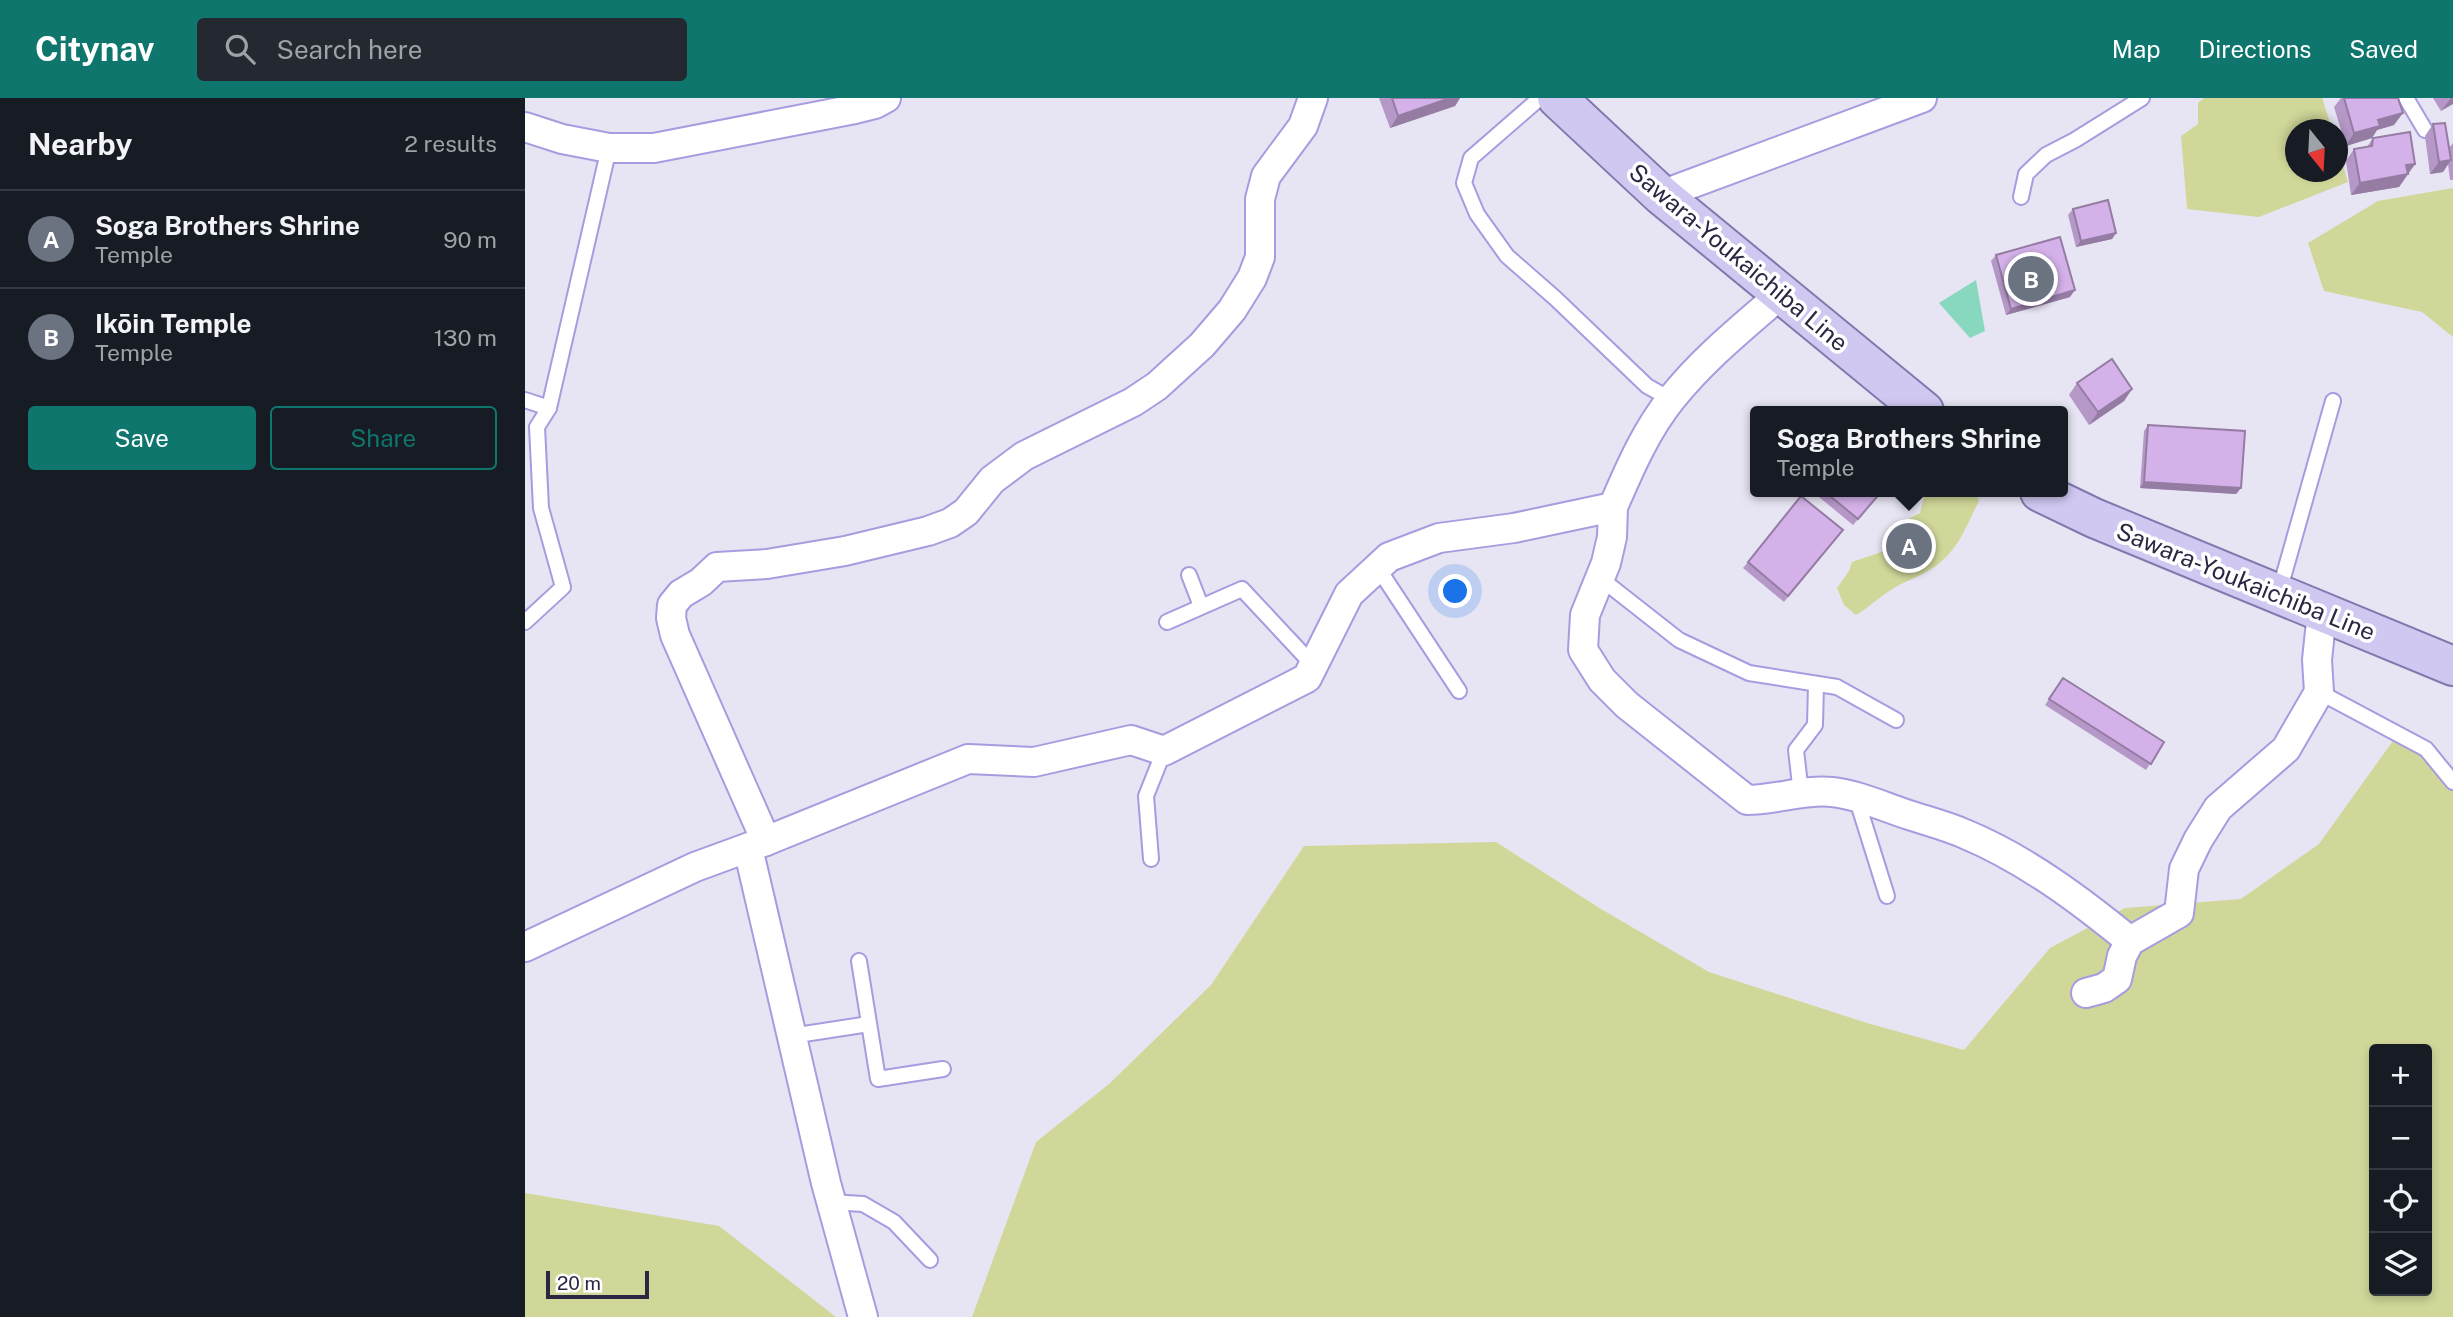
<!DOCTYPE html>
<html lang="en">
<head>
<meta charset="utf-8">
<style>
	:root { --surface:#171b24; --page:#242831; --text:#f1f3f6; --muted:#9ea1a6; --line:#363941; --accent:#0f766e }
	body { margin:0; font-family:"Public Sans",sans-serif; background:var(--page); color:var(--text) }
	.controls { position:absolute; right:21px; bottom:21px; display:grid; overflow:hidden; border-radius:7px; box-shadow:0 4px 10px #0003 }
	.controls button { width:63px; height:63px; display:grid; place-items:center; padding:0; border:0; border-bottom:2px solid var(--line); background:var(--surface); color:var(--text); font:35px sans-serif }
	.compass { position:absolute; left:1760px; top:21px; width:63px; height:63px; border-radius:50%; background:var(--surface); box-shadow:0 4px 10px #0003; rotate:162deg }
	.scale { position:absolute; left:21px; bottom:18px; width:103px; box-sizing:border-box; padding-left:7px; border:4px solid #2b2641; border-top:0; font-size:19px; line-height:24px; white-space:nowrap; color:#2b2641; -webkit-text-stroke:5px #fff; paint-order:stroke }
	.you { position:absolute; left:931px; top:494px; width:24px; height:24px; margin:-18px; border:5px solid #fff; border-radius:50%; background:#1a73e8; box-shadow:0 0 0 10px #1a73e833 }
	.badge { display:grid; place-items:center; width:46px; height:46px; border-radius:50%; background:var(--accent); color:#fff; font-size:23px; font-weight:700 }
	.pin { position:absolute; translate:-50% -50%; border:4px solid #fff; box-shadow:0 2px 7px #0006 }
	.popup { position:absolute; left:1225px; top:308px; width:318px; height:91px; box-sizing:border-box; display:grid; place-content:center; border-radius:7px; background:var(--surface); filter:drop-shadow(0 2px 5px #0005); font-size:23px; white-space:nowrap; color:var(--muted) }
	.popup b { font-size:26px; color:var(--text) }
	.popup::after { content:''; position:absolute; left:50%; top:100%; margin-left:-14px; border:14px solid transparent; border-top-color:var(--surface) }
	.list { margin:0; padding:0; list-style:none }
	h2 { display:flex; justify-content:space-between; align-items:center; height:91px; margin:0; padding:0 28px; font-size:30px }
	h2 small { font-size:23px; font-weight:400; color:var(--muted) }
	.list li { display:grid; grid-template-columns:46px 1fr auto; gap:21px; align-items:center; box-sizing:border-box; height:98px; padding:0 28px; border-top:2px solid var(--line) }
	.list b { display:block; font-size:26px; white-space:nowrap }
	.list p { margin:0; font-size:23px; white-space:nowrap; color:var(--muted) }
	.list em { font-size:23px; font-style:normal; color:var(--muted) }
	.actions { display:flex; gap:14px; padding:21px 28px }
	.actions a { flex:1; padding:16px 0; border:2px solid var(--accent); border-radius:7px; text-align:center; font-size:24px; color:var(--accent) }
	.actions .main { background:var(--accent); color:#fff }
	.icon { flex:none; width:38px; height:38px; fill:none; stroke:currentColor; stroke-width:2; stroke-linecap:round; stroke-linejoin:round }
	.map { position:relative; flex:none; width:1928px; height:1219px; overflow:hidden }
	header { display:flex; align-items:center; gap:42px; box-sizing:border-box; height:98px; padding:0 35px; background:var(--accent); color:#fff }
	header strong { font-size:33px }
	nav { display:flex; gap:38px; margin-inline-start:auto; font-size:24px }
	.search { width:490px; height:63px; background:var(--page); display:flex; align-items:center; gap:18px; box-sizing:border-box; padding:0 24px; border-radius:7px; color:var(--muted); font-size:26px }
	main { display:flex }
	aside { flex:1; background:var(--surface) }
	.map>svg:first-child { display:block }
</style>
</head>
<body>
<header>
<strong>Citynav</strong>
<div class="search"><svg class="icon" aria-label="search" viewBox="0 0 24 24"><circle cx="10" cy="10" r="6"/><path d="M15 15l6 6"/></svg>Search here</div>
<nav><a>Map</a><a>Directions</a><a>Saved</a></nav>
</header>
<main>
<aside>
<h2>Nearby<small>2 results</small></h2>
<ul class="list">
<li><span class="badge" style="background:#6b7280">A</span><div><b>Soga Brothers Shrine</b><p>Temple</p></div><em>90 m</em></li>
<li><span class="badge" style="background:#6b7280">B</span><div><b>Ikōin Temple</b><p>Temple</p></div><em>130 m</em></li>
</ul>
<div class="actions"><a class="main">Save</a><a>Share</a></div>
</aside>
<div class="map">
<svg width="1928" height="1219" viewBox="0 0 1928 1219">
	<rect width="100%" height="100%" fill="#e7e5f3"/>
	<!-- green -->
	<g fill="#d1d799" fill-rule="evenodd">
		<polygon points="1679,0 1797,0 1807,31 1770,32 1770,74 1812,74 1813,50 1823,84 1734,119 1662,111 1656,38 1673,26 1673,5"/>
		<polygon points="1928,90 1928,239 1897,214 1799,193 1783,145 1853,103"/>
		<path d="M1400 394H1451L1454 403C1444 422 1436 445 1420 460 1404 477 1381 481 1363 494 1352 501 1343 510 1331 517L1319 507 1312 490 1324 473 1327 464 1365 451 1378 424 1395 415Z"/>
		<path d="M1870 640 1928 669V1219H447L511 1044 584 986 686 887 779 748 971 744 1076 811 1184 874 1342 925 1439 952 1525 850 1600 810 1716 801 1794 746ZM1849 951H1902V1193H1849Z"/>
		<polygon points="0,1095 194,1128 311,1219 0,1219"/>
	</g>
	<!-- water -->
	<polygon fill="#88d8bf" points="1451,182 1460,233 1445,240 1414,205"/>
	<g fill="none" stroke-linecap="round" stroke-linejoin="round">
		<!-- lane casing -->
		<g stroke="#a89bdf" stroke-width="18">
			<g id="lane">
				<polyline points="1015,0 946,60 939,85 952,116 982,158 1030,200 1122,288 1145,301"/>
				<polyline points="1881,0 1900,32"/>
				<polyline points="1496,99 1501,76 1521,57 1550,42 1617,0"/>
				<polyline points="0,302 24,310"/>
				<polyline points="853,470 934,593"/>
				<polyline points="664,477 676,508"/>
				<polyline points="1075,480 1154,542 1224,575 1312,589 1371,622"/>
				<polyline points="1754,494 1808,303"/>
				<polyline points="0,524 38,489 16,410 12,329 24,310 84,50"/>
				<polyline points="642,524 717,491 788,567"/>
				<polyline points="1794,594 1901,651 1928,684"/>
				<polyline points="1276,696 1271,652 1290,627 1291,586"/>
				<polyline points="1331,699 1362,798"/>
				<polyline points="626,761 621,698 639,653"/>
				<polyline points="334,863 353,981 418,971"/>
				<polyline points="266,938 344,926"/>
				<polyline points="306,1104 338,1106 369,1124 405,1162"/>
			</g>
		</g>
		<!-- street casing -->
		<g stroke="#a89bdf" stroke-width="32">
			<g id="street">
				<polyline points="0,29 37,41 84,50 129,50 330,11 350,6 361,0"/>
				<polyline points="1136,97 1397,0"/>
				<path d="M1088 409 1087 439 1081 465 1060 517 1058 552 1077 582 1102 607 1222 702C1250 702 1280 691 1307 694 1334 697 1359 709 1384 717 1402 723 1422 728 1440 736 1500 761 1555 802 1605 843"/>
				<polyline points="241,743 150,537 146,520 147,507 156,496 176,484 192,469 242,466 320,453 403,433 425,425 441,414 467,382 499,358 608,304 632,288 677,247 707,212 727,180 735,159 735,101 741,78 778,28 788,0"/>
				<polyline points="223,750 301,1085 338,1219"/>
				<path d="M0 849 170 769 241 743 443 661 509 664 606 642 639 653 782 580 824 496 864 459 914 440 989 430 1088 409C1104 372 1121 332 1147 300 1179 260 1218 229 1257 195"/>
				<polyline points="1561,895 1579,890 1592,881 1597,858 1605,843 1654,815 1659,771 1673,742 1693,710 1761,651 1794,594 1792,562 1797,514"/>
			</g>
		</g>
		<!-- primary casing -->
		<g stroke="#8178ae" stroke-width="42">
			<g id="primary">
				<polyline points="1032,0 1136,97 1399,313"/>
				<polyline points="1515,394 1569,420 1928,568"/>
			</g>
		</g>
		<!-- lane -->
		<use href="#lane" stroke="#fff" stroke-width="14"/>
		<!-- street -->
		<use href="#street" stroke="#fff" stroke-width="28"/>
		<!-- primary -->
		<use href="#primary" stroke="#d0c8f1" stroke-width="38"/>
	</g>
	<!-- wall -->
	<g fill="#b698c8">
		<polygon points="854,0 935,0 930,8 865,30"/>
		<polygon points="1816,0 1873,0 1869,27 1852,32 1847,40 1821,48 1809,9"/>
		<polygon points="1908,0 1928,0 1916,13"/>
		<polygon points="1908,26 1924,50 1928,45 1928,82 1925,82 1923,66 1918,74 1905,76 1900,38"/>
		<polygon points="1848,40 1890,66 1874,89 1826,97 1821,63 1829,51 1842,49"/>
		<polygon points="1548,111 1591,135 1587,141 1551,149 1543,117"/>
		<polygon points="1471,157 1545,199 1481,217 1466,163"/>
		<polygon points="1552,285 1607,291 1599,303 1564,327 1544,297"/>
		<polygon points="1623,327 1716,390 1711,396 1615,390 1619,333"/>
		<polygon points="1288,394 1357,394 1328,427"/>
		<polygon points="1318,432 1259,504 1218,470 1223,464"/>
		<polygon points="1538,580 1639,644 1621,672 1520,607"/>
	</g>
	<!-- shaded-wall -->
	<g fill="#947ca3">
		<polygon points="925,0 935,0 930,8 865,30 873,18"/>
		<polygon points="1926,0 1928,0 1928,6 1916,13"/>
		<polygon points="1878,15 1869,27 1852,32 1847,40 1821,48 1829,35 1853,22"/>
		<polygon points="1926,62 1918,74 1905,76 1914,64"/>
		<polygon points="1890,66 1874,89 1826,97 1835,85 1881,67"/>
		<polygon points="1591,135 1587,141 1551,149 1556,143"/>
		<polygon points="1550,192 1545,199 1481,217 1486,211"/>
		<polygon points="1607,291 1599,303 1564,327 1573,314"/>
		<polygon points="1619,384 1716,390 1711,396 1615,390"/>
	</g>
	<!-- building -->
	<g fill="#d4b1e9" stroke="#947ca3" stroke-width="2">
		<polygon points="867,0 925,0 873,18"/>
		<polygon points="1819,0 1873,0 1878,15 1853,22 1855,28 1829,35"/>
		<polygon points="1920,25 1926,62 1914,64 1908,26"/>
		<polygon points="1885,34 1890,66 1881,67 1883,76 1835,85 1829,51 1847,48 1848,40"/>
		<polygon points="1583,102 1591,135 1556,143 1548,111"/>
		<polygon points="1535,139 1550,192 1486,211 1471,157"/>
		<polygon points="1587,261 1607,291 1573,314 1552,285"/>
		<polygon points="1623,327 1720,333 1716,390 1619,384"/>
		<polygon points="1300,394 1356,394 1333,421"/>
		<polygon points="1276,398 1318,432 1263,498 1223,464"/>
		<polygon points="1538,580 1639,644 1626,666 1524,601"/>
	</g>
	<g text-anchor="middle" dominant-baseline="central" stroke-width="7" stroke-linejoin="round" paint-order="stroke">
		<!-- street labels -->
		<g font-size="24" fill="#2b2641" stroke="#fff">
			<text transform="translate(1214 159) rotate(40)">Sawara-Youkaichiba Line</text>
			<text transform="translate(1721 483) rotate(22)">Sawara-Youkaichiba Line</text>
		</g>
	</g>
</svg>
<div class="controls">
<button>+</button>
<button>−</button>
<button><svg class="icon" aria-label="locate" viewBox="0 0 24 24"><circle cx="12" cy="12" r="6"/><path d="M12 2v4M12 18v4M2 12h4M18 12h4"/></svg></button>
<button><svg class="icon" aria-label="layers" viewBox="0 0 24 24"><path d="M12 4l9 5-9 5-9-5zM3 14l9 5 9-5"/></svg></button>
</div>
<svg class="compass" viewBox="-18 -18 36 36"><path d="M0-13l5 13h-10z" fill="#e53935"/><path d="M0 13l5-13h-10z" fill="#9ea1a6"/></svg>
<div class="scale">20 m</div>
<div class="you"></div>
<div class="pin badge" style="left:1384px;top:448px;background:#6b7280">A</div>
<div class="popup"><b>Soga Brothers Shrine</b>Temple</div>
<div class="pin badge" style="left:1506px;top:181px;background:#6b7280">B</div>
</div>
</main>
</body>
</html>
